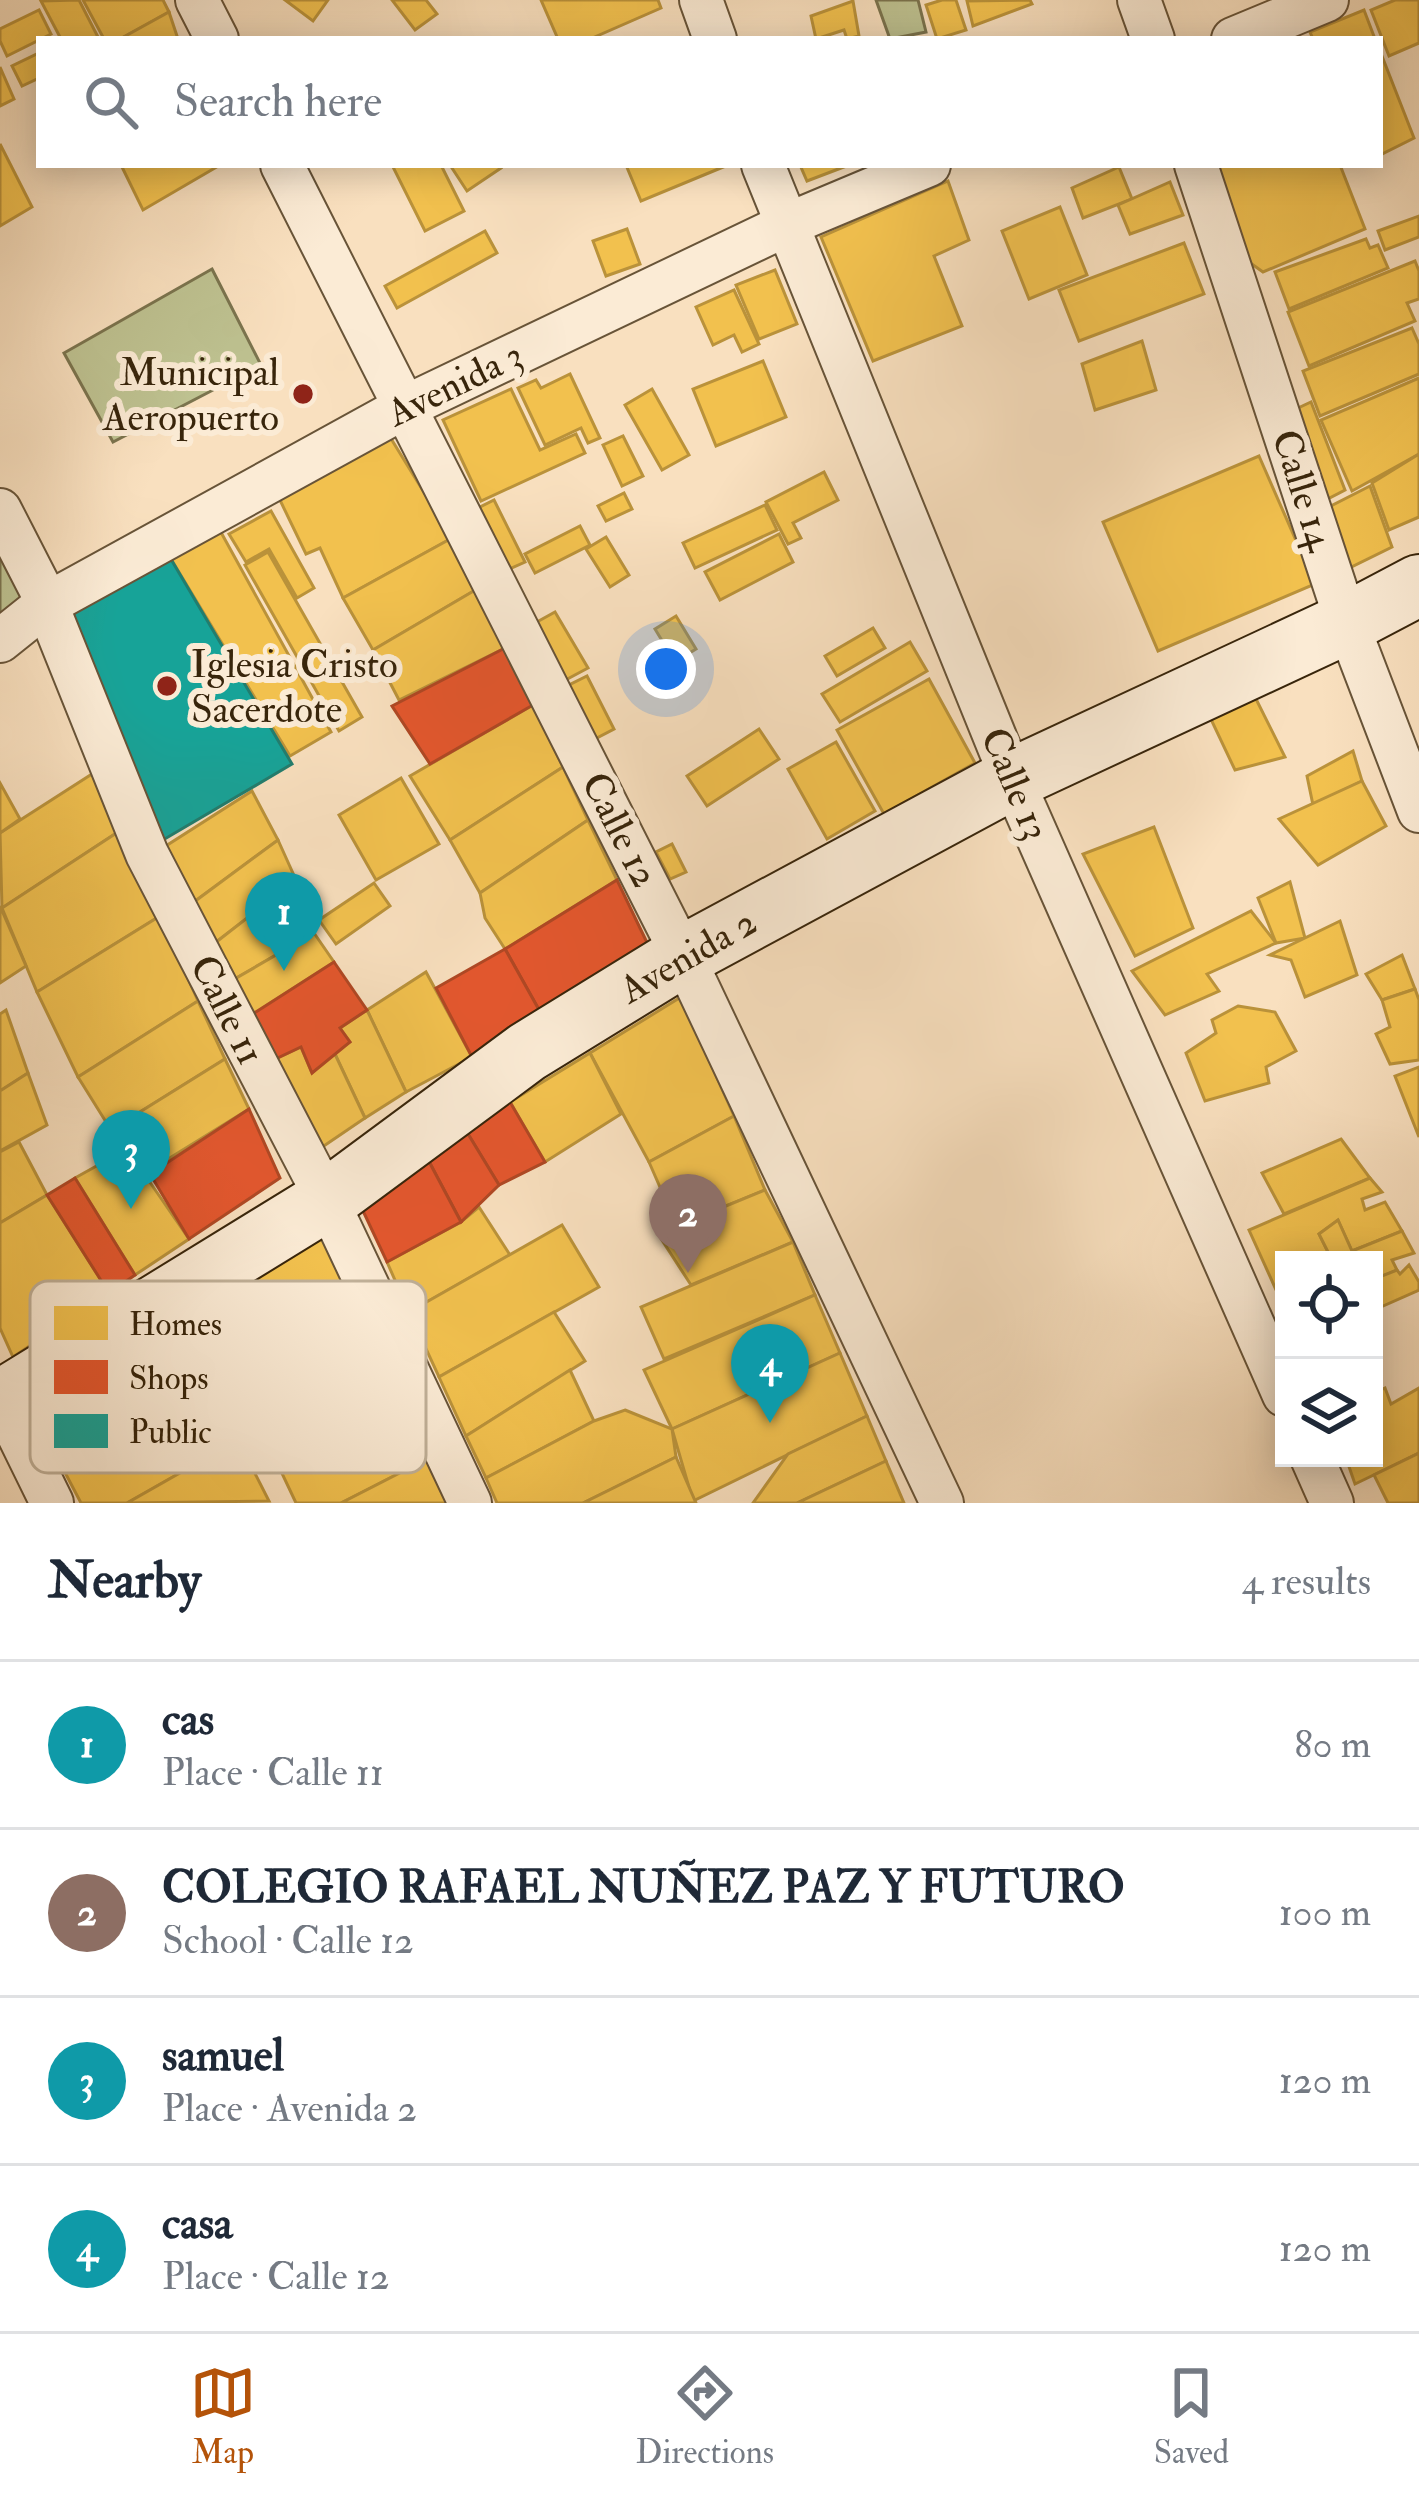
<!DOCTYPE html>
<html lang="en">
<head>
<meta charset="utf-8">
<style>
	:root { --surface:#fff; --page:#f2f2f3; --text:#1f2937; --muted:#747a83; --line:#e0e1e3; --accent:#b45309 }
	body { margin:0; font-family:"IM FELL Double Pica",serif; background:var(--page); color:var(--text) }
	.controls { position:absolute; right:36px; bottom:36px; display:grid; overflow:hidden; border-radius:0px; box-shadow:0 6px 30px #0003 }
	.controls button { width:108px; height:108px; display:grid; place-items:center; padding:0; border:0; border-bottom:3px solid var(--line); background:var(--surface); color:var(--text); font:60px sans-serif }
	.you { position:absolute; left:666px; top:669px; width:42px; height:42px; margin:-30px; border:9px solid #fff; border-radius:50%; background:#1a73e8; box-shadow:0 0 0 18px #1a73e833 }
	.badge { display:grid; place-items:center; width:78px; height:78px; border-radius:50%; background:var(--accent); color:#fff; font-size:39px; font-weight:700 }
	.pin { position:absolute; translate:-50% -99px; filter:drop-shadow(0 3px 6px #0008) }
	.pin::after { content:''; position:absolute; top:63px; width:42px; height:36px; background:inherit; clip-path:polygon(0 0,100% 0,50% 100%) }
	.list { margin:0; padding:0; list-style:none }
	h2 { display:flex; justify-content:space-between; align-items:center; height:156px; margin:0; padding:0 48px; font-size:51px }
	h2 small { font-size:39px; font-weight:400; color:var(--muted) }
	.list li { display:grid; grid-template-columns:78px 1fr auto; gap:36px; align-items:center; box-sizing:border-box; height:168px; padding:0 48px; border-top:3px solid var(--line) }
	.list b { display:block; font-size:45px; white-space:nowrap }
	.list p { margin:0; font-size:39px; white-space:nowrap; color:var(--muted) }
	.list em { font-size:39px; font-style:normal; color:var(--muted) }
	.icon { flex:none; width:66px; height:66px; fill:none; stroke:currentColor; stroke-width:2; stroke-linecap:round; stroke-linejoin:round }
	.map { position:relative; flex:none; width:1419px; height:1503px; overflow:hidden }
	.search { position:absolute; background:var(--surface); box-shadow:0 6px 30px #0003; left:36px; right:36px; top:36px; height:132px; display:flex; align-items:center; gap:30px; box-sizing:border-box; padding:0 42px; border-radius:0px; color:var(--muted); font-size:45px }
	.sheet { height:828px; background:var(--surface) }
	nav { display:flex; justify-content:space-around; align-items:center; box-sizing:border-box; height:168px; border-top:3px solid var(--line); background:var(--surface); font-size:33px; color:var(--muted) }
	nav a { display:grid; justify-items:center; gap:6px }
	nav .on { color:var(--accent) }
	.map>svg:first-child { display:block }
</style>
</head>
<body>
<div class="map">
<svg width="1419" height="1503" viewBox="0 0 1419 1503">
	<rect width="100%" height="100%" fill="#f9e0bf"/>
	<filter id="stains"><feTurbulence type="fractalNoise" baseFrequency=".00167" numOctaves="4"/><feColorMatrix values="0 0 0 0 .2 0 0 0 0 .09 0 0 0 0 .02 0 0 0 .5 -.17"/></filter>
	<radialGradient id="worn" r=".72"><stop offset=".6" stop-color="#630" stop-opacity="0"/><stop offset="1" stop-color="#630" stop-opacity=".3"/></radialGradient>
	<!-- green -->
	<g fill="#bec291" stroke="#7b744e" stroke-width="3">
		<polygon points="876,0 918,0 926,32 890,39"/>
		<polygon points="212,269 261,365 113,442 64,353"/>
		<polygon points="0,509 40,588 0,616"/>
	</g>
	<!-- homes -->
	<g fill="#f2c14e" stroke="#ba923a" stroke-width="3">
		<polygon points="79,0 99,39 61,39 41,1"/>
		<polygon points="83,0 163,0 169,12 120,39 104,39"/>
		<polygon points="285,0 328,0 313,21"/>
		<polygon points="392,0 426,0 437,14 415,30"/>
		<polygon points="541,0 658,0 661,8 590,39 558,39"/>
		<polygon points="942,0 956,0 966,30 937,39 926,5"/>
		<polygon points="1030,0 1032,4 973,26 967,1"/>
		<polygon points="1395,0 1419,0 1419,43 1389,56 1371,10"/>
		<polygon points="853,1 859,36 847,39 844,30 816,39 811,16"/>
		<polygon points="39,10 51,34 7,56 0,41 0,29"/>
		<polygon points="1364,10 1375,39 1313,39 1310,32"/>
		<polygon points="169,12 178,39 120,39"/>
		<polygon points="1380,51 1414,138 1380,155"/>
		<polygon points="39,53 39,78 22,86 12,66"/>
		<polygon points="0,67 14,99 0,106"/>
		<polygon points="0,144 32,207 0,226"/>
		<polygon points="121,165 220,165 143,210"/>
		<polygon points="397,165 441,165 464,211 425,231 393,167"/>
		<polygon points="450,165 499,165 501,168 467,191"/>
		<polygon points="626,165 728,165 641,201"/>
		<polygon points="800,165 849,165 807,181"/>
		<polygon points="1203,165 1340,165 1365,229 1263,272 1235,252"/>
		<polygon points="1119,167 1132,199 1083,218 1072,188"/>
		<polygon points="948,181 969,240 934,256 962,326 873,361 821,237"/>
		<polygon points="1170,182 1183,215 1130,234 1118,205"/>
		<polygon points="1060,207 1087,275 1029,299 1002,231"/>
		<polygon points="1419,216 1419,237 1385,250 1378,231"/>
		<polygon points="627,229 640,264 606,276 593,241"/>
		<polygon points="485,231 497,253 397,308 385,286"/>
		<polygon points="1366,239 1370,248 1378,245 1388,268 1289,309 1275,272"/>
		<polygon points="1184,243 1204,294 1079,341 1059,290"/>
		<polygon points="1415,261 1419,271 1419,299 1407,303 1415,321 1309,366 1288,312"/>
		<polygon points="775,270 797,324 759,339 736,285"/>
		<polygon points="734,290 759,344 742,352 734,335 713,345 696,307"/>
		<polygon points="1412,328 1419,344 1419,374 1320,416 1303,371"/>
		<polygon points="1142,341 1156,390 1095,410 1082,364"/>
		<polygon points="763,361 786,417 716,446 693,389"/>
		<polygon points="570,374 600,438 588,443 581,428 545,445 518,388 536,380 541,388"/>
		<polygon points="1419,378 1419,454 1352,491 1321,420"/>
		<polygon points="511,389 540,450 576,434 585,453 481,501 443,420"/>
		<polygon points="652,389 689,455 662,470 625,405"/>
		<polygon points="1311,402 1345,490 1312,507 1281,416"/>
		<polygon points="623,436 643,476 622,486 603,445"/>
		<polygon points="390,437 452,538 343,598 320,548 306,554 278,496"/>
		<polygon points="1419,454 1419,517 1389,530 1372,483"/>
		<polygon points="1259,456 1315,584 1158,651 1103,522"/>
		<polygon points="824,472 838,500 793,523 801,538 788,544 766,502"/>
		<polygon points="1370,486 1392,547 1337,574 1319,512"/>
		<polygon points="624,493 632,509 606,521 598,506"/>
		<polygon points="494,500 525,562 503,572 472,511"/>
		<polygon points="765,505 777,530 695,568 683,543"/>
		<polygon points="271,511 314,588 297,598 269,549 246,562 229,534"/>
		<polygon points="212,516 331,732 290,756 162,544"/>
		<polygon points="580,526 590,545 535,573 525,554"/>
		<polygon points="779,534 793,562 720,600 705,572"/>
		<polygon points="606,537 629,575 610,587 586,549"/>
		<polygon points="452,538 477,589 373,650 343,598"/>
		<polygon points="268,552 362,717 339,731 245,565"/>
		<polygon points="477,589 505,648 399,700 373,650"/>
		<polygon points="555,612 588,668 558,684 526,628"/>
		<polygon points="676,616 696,649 675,662 655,629"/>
		<polygon points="873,628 885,648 837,676 825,656"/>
		<polygon points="910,642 927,671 840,722 822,694"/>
		<polygon points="587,676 614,729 591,741 563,688"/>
		<polygon points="929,679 975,763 884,814 837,730"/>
		<polygon points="1252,691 1285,757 1235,770 1208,713"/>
		<polygon points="533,705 563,767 450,840 410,776"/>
		<polygon points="759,729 779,759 707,806 687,776"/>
		<polygon points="836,742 875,811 827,839 788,769"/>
		<polygon points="1353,751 1362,781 1313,805 1307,776"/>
		<polygon points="563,767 588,820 480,893 450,840"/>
		<polygon points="92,774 118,832 2,908 0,833"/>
		<polygon points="401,778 439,844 376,880 339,815"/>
		<polygon points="1362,781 1386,826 1318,865 1279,819"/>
		<polygon points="0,783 20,819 0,833"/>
		<polygon points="252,791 278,840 194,902 158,851"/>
		<polygon points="588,820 617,880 505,949 485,918 480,893"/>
		<polygon points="1154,827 1193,928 1135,956 1083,854"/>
		<polygon points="118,832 160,916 37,992 2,908"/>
		<polygon points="278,840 296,880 215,943 194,902"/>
		<polygon points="672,844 686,872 670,879 656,852"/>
		<polygon points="296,880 314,933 233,980 215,943"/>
		<polygon points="1290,882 1305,938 1276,943 1258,898"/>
		<polygon points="374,883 390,906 336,944 319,920"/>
		<polygon points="0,906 26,966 0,983"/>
		<polygon points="1251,911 1276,943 1207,974 1219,991 1165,1015 1132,971"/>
		<polygon points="160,916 198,1001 78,1077 37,992"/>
		<polygon points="1340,921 1357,975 1305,997 1291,960 1270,955"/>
		<polygon points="314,933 334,962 248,1017 233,980"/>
		<polygon points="1402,955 1415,989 1382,1000 1366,974"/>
		<polygon points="426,972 472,1057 406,1092 367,1010"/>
		<polygon points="1415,989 1419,1000 1419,1060 1390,1064 1376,1034 1390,1027 1382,1000"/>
		<polygon points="681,997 734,1116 649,1162 590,1053"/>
		<polygon points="198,1001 225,1059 111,1130 78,1077"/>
		<polygon points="1238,1006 1275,1012 1296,1051 1266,1067 1269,1083 1205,1101 1186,1053 1216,1033 1212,1020"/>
		<polygon points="6,1010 28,1073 0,1091 0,1014"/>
		<polygon points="367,1010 406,1092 365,1118 334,1052 350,1042 340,1028"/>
		<polygon points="301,1047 312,1073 334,1052 365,1118 312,1154 269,1062"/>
		<polygon points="590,1053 621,1114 545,1162 510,1102"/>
		<polygon points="225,1059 249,1109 147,1172 111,1130"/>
		<polygon points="1419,1067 1419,1137 1395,1076"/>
		<polygon points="28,1073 47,1125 0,1151 0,1091"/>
		<polygon points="734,1116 765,1190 677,1226 649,1162"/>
		<polygon points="1341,1139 1370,1178 1284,1214 1262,1173"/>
		<polygon points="19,1142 47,1195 0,1223 0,1152"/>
		<polygon points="127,1149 189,1239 135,1275 75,1178"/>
		<polygon points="1370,1178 1382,1192 1362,1199 1365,1210 1385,1202 1402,1231 1352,1251 1338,1220 1319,1234 1332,1260 1284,1260 1284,1289 1277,1292 1249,1230"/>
		<polygon points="765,1190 793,1242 691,1285 658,1234"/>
		<polygon points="47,1195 109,1293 13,1357 0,1328 0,1223"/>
		<polygon points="479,1207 510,1255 409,1312 387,1262 461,1222"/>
		<polygon points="315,1217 349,1290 225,1364 193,1304"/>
		<polygon points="1338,1220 1352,1251 1402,1231 1414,1253 1392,1260 1397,1270 1374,1280 1374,1260 1332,1260 1319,1234"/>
		<polygon points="562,1225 599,1287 439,1377 409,1312"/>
		<polygon points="793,1242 815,1295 664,1359 641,1307"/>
		<polygon points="1409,1265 1419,1282 1419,1290 1374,1310 1374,1279 1397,1270 1400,1274"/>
		<polygon points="815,1295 840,1353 672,1429 644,1370"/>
		<polygon points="554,1312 585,1361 466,1436 439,1377"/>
		<polygon points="840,1353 867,1416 693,1501 672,1429"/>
		<polygon points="570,1370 594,1421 486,1478 466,1436"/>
		<polygon points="206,1377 238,1440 127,1503 81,1503 60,1463 157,1399"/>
		<polygon points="1385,1388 1391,1404 1419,1388 1419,1453 1355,1484 1346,1458 1374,1458 1374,1393"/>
		<polygon points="401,1400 429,1458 341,1503 296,1503 278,1465"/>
		<polygon points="625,1410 672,1429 676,1457 583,1503 497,1503 486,1478 594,1421"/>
		<polygon points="867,1416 886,1461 797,1503 753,1503 788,1454"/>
		<polygon points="238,1440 269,1501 127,1503"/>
		<polygon points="1419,1453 1419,1503 1388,1503 1374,1475"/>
		<polygon points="676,1457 696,1503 583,1503"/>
		<polygon points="429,1458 450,1503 341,1503"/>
		<polygon points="886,1461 904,1503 797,1503"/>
	</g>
	<!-- shops -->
	<g fill="#e4572e" stroke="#b04824" stroke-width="3">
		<polygon points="505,648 533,705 430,764 392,706"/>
		<polygon points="617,880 652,953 543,1017 505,949"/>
		<polygon points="505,949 543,1017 472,1057 436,988"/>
		<polygon points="334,962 367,1010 340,1028 350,1042 312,1073 301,1047 269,1062 248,1017"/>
		<polygon points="510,1102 545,1162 499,1185 465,1129"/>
		<polygon points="249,1109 280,1178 189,1239 150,1174"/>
		<polygon points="465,1129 499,1185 461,1222 425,1154"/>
		<polygon points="425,1154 461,1222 387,1262 356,1196"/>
		<polygon points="75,1178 135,1275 109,1293 47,1195"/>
	</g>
	<!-- public -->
	<polygon fill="#17a398" stroke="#217d6e" stroke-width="3" points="162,544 292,764 163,840 49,607"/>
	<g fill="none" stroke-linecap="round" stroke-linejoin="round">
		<!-- street casing -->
		<g stroke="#685438" stroke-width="46">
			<g id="street">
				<polyline points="197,0 217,39"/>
				<polyline points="701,0 715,39"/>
				<polyline points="1139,0 1153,39"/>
				<polyline points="1233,39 1327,0"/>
				<polyline points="282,165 683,956 942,1503"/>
				<polyline points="763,165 1012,779 1284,1395"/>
				<polyline points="1196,165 1347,623 1419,811"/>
				<polyline points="0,510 40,588 147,854 327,1200 470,1503"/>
				<polyline points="0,641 45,605 405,407 786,225 929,165"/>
				<polyline points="0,1397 52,1503"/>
				<polyline points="1312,1458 1332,1503"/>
			</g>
		</g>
		<!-- secondary casing -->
		<g stroke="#38250b" stroke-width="64">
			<polyline id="secondary" points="0,1401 327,1200 527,1052 683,956 1012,779 1347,623 1419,585"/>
		</g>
		<!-- street -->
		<use href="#street" stroke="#fbebd5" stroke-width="42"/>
		<!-- secondary -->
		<use href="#secondary" stroke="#fbebd5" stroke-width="60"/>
	</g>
	<!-- markers -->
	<g fill="#8f2418" stroke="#fbebd5" stroke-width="4.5">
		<circle cx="303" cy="394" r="12"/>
		<circle cx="167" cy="686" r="12"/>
	</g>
	<g text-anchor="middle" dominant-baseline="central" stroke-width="12" stroke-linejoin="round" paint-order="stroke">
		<!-- poi labels -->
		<g font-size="39" fill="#38250b" stroke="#fbebd5" text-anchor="end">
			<text x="279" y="372">Municipal<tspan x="279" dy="45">Aeropuerto</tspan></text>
			<text x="191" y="664" text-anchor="start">Iglesia Cristo<tspan x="191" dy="45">Sacerdote</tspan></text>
		</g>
		<!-- street labels -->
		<g font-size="39" fill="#38250b" stroke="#fbebd5">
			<text transform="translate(455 384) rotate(-26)">Avenida 3</text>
			<text transform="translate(1303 490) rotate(72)">Calle 14</text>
			<text transform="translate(1015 784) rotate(67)">Calle 13</text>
			<text transform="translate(620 830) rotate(63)">Calle 12</text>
			<text transform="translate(688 956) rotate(-30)">Avenida 2</text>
			<text transform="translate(227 1010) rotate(63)">Calle 11</text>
		</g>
	</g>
	<!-- legend -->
	<rect x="30" y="1281" width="396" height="192" rx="18" fill="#fbebd5" stroke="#c0b098" stroke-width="3"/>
	<rect x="54" y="1306" width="54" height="34" fill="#f2c14e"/>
	<rect x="54" y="1360" width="54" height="34" fill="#e4572e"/>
	<rect x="54" y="1414" width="54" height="34" fill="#17a398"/>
	<g font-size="33" fill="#38250b">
		<text x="129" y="1335">Homes</text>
		<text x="129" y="1389">Shops</text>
		<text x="129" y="1443">Public</text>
	</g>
	<rect width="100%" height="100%" filter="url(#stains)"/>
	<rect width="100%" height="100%" fill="url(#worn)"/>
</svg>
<div class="controls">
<button><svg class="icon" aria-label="locate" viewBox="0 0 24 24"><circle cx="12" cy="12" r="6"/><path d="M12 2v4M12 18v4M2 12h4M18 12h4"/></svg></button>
<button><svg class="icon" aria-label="layers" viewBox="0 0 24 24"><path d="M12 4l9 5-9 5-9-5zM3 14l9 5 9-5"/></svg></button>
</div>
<div class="you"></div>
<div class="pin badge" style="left:284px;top:971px;background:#0f9aa8">1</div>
<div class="pin badge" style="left:688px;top:1273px;background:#8d6e63">2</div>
<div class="pin badge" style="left:131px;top:1209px;background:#0f9aa8">3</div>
<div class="pin badge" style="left:770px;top:1423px;background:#0f9aa8">4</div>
<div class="search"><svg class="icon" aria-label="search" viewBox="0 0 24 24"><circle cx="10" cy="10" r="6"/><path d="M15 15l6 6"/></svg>Search here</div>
</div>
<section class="sheet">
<h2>Nearby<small>4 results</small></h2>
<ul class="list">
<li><span class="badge" style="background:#0f9aa8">1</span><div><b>cas</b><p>Place · Calle 11</p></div><em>80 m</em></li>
<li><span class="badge" style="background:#8d6e63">2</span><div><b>COLEGIO RAFAEL NUÑEZ PAZ Y FUTURO</b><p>School · Calle 12</p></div><em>100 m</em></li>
<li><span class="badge" style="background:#0f9aa8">3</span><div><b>samuel</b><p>Place · Avenida 2</p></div><em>120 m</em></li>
<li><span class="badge" style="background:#0f9aa8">4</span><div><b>casa</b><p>Place · Calle 12</p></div><em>120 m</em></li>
</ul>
</section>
<nav>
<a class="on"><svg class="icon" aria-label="map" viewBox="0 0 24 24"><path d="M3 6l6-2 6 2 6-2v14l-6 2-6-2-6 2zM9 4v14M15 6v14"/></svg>Map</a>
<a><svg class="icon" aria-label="directions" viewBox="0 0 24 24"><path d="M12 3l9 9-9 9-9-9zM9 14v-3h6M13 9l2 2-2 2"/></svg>Directions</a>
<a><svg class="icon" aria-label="saved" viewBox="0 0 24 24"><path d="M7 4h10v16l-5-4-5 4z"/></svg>Saved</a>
</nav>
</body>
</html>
